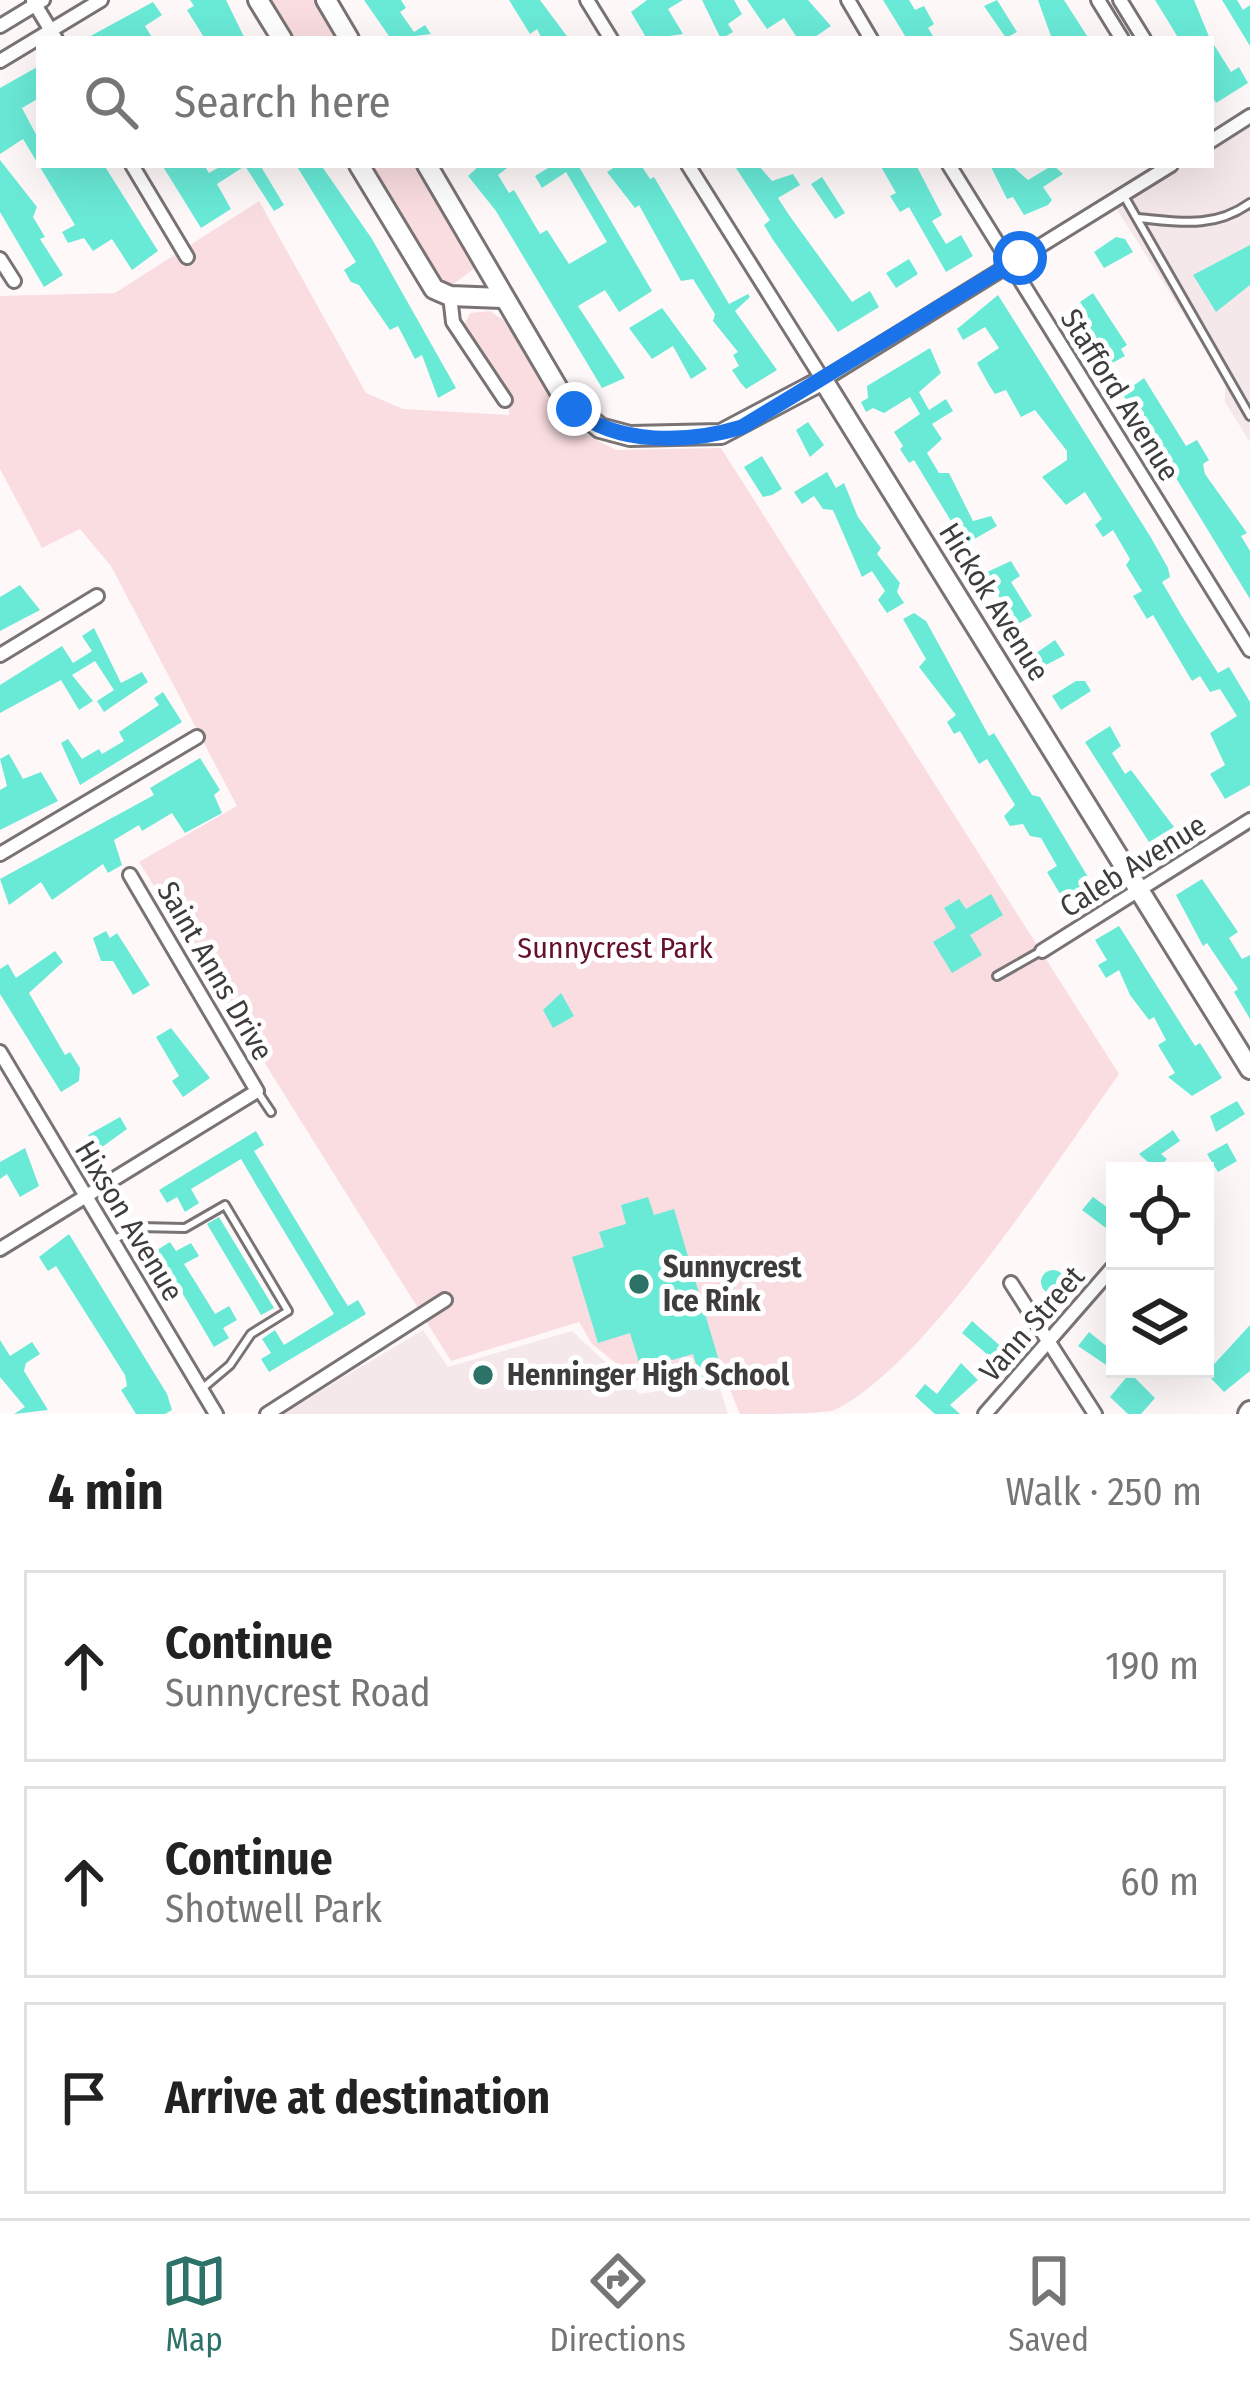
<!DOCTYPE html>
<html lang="en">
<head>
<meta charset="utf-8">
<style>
	:root { --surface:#fff; --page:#f2f2f2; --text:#222; --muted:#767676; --line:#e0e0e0; --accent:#2c7268 }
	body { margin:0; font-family:"Fira Sans Condensed",sans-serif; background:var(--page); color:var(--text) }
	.controls { position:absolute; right:36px; bottom:36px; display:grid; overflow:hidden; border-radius:0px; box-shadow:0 12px 48px #0002 }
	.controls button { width:108px; height:108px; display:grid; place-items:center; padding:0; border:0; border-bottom:3px solid var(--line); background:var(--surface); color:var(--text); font:60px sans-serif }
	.stop { position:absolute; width:36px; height:36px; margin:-27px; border:9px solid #1a73e8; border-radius:50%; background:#fff }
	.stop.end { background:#1a73e8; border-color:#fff; box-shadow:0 3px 12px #0008 }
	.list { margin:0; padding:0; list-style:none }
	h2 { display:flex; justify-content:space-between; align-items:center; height:156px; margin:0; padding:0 48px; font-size:51px }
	h2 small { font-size:39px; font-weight:400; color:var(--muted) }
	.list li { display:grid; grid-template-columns:78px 1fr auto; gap:36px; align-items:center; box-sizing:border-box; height:192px; margin:0 24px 24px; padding:0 24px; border:3px solid var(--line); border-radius:0px }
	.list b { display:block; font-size:45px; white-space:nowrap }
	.list p { margin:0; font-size:39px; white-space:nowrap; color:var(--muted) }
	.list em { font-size:39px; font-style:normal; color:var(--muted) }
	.icon { flex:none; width:66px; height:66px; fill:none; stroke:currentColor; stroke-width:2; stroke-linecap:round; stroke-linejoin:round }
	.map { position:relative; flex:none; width:1250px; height:1414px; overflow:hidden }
	.search { position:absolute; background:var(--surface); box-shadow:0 12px 48px #0002; left:36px; right:36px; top:36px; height:132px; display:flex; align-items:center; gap:30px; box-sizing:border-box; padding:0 42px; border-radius:0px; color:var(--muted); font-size:45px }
	.sheet { height:804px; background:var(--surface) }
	nav { display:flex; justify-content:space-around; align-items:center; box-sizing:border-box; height:168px; border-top:3px solid var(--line); background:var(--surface); font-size:33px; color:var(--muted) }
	nav a { display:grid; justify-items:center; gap:6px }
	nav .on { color:var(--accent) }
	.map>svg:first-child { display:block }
</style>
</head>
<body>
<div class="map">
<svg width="1250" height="1414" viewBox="0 0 1250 1414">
	<rect width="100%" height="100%" fill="#fff8f9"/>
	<!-- built -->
	<g fill="#f5e8ea">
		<polygon points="1250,126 1250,442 1225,402 1225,385 1203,345 1116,208 1186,165 1211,165 1211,150"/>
		<polygon points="423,1330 448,1367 572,1331 640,1394 718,1382 728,1414 282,1414"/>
	</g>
	<!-- green -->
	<g fill="#f9dde1">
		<polygon points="263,0 317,0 340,39 287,39"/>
		<polygon points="365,165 419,165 476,267 451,286 437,281"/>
		<path d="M259 201 366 393 403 409 509 415 508 397 464 325 470 313 490 311 506 322 572 427 616 450 721 448 1119 1074C1059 1158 921 1373 832 1411 808 1414 767 1414 740 1414L718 1361 637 1380 592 1344 579 1322 451 1361 139 862 237 806 111 566 80 529 42 548 0 469V296L115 293Z"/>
	</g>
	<!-- building -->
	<g fill="#69ead7">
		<polygon points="190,0 226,0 245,39 205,39 187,10 194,6"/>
		<polygon points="364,0 401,0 406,8 400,12 414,32 425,25 431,34 391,39"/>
		<polygon points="509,0 540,0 569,39 542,39 537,29 530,34"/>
		<polygon points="647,0 683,0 668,9 683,34 647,39 631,12"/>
		<polygon points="702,0 734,0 742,14 728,24 733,32 721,39"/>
		<polygon points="747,0 808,0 831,26 812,39 798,39 784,18 767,29"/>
		<polygon points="883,0 909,0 915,10 924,6 934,24 928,28 935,39 907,39"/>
		<polygon points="997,0 1017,32 1006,38 984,6"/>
		<polygon points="1038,0 1064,0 1089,39 1052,39"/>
		<polygon points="1155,0 1194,0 1210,39 1179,39"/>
		<polygon points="1222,0 1237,0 1243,10 1250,5 1250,46"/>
		<polygon points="153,2 162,15 145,26 153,39 85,39"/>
		<polygon points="1211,40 1231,72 1239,67 1248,83 1216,103 1211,94"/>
		<polygon points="39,66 39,98 22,108 39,140 39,165 104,165 158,251 132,270 112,239 93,251 84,238 68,243 62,232 75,225 23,139 0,154 0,88"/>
		<polygon points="0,160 37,207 33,217 45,237 40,239 63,275 44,287 0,212"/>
		<polygon points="162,165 204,165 209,173 223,165 260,165 284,205 274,211 245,166 217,184 231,209 201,228"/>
		<polygon points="296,165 321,165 372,239 456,388 438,398 422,355 415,359 398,326 390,330 359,285 351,282 344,270 356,262"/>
		<polygon points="480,165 511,165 498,175 509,193 514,190 540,234 547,230 569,264 607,242 566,172 542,188 535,176 553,165 578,165 652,291 619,312 605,290 578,306 625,378 602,388 496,211 468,176"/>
		<polygon points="618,165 641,165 650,179 654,177 729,304 748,294 750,297 735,311 777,370 746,389 740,382 732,370 739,366 733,355 738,352 713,321 715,314 693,279 681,281 639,205 635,208 607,172"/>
		<polygon points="734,165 758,165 772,181 793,174 800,185 778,198 789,215 852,302 870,291 879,307 838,332 773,240 764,225 770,220"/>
		<polygon points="880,165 916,165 942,215 932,221 946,244 961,235 973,256 946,272 909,207 900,212 890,196 896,193"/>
		<polygon points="990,165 1011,165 1028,180 1053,165 1063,174 1043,187 1052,200 1048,205 1024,215 1013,197 1007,199"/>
		<polygon points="822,177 845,213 835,219 811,184"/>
		<polygon points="1116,237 1125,239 1133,252 1104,268 1094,252"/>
		<polygon points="1250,245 1250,285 1216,312 1193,275"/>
		<polygon points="909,259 918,274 896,288 886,273"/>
		<polygon points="1093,293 1127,345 1121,349 1125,356 1105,367 1097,355 1103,350 1081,314 1086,311 1080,302"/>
		<polygon points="998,295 1150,536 1168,568 1170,577 1162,582 1183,618 1218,673 1229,667 1250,702 1250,785 1225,799 1210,774 1225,765 1210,733 1237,716 1220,689 1210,692 1200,676 1192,681 1153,615 1147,619 1133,596 1142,591 1126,565 1130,559 1113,530 1103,537 1095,525 1102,519 1085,492 1066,505 1042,477 1067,460 1067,451 1035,410 1021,417 1006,390 995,394 989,385 977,363 999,348 985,327 963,340 957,329"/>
		<polygon points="662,308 707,369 691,379 673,346 652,359 629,328"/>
		<polygon points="930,348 941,373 919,392 929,410 946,399 953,411 932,424 942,439 927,453 939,473 949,473 973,521 991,516 997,526 964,545 953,536 957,531 914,460 909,463 900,449 903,446 894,432 920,414 910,397 884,413 873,408 866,412 861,402 868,398 867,386"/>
		<polygon points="1144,378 1186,446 1197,440 1209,460 1203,464 1205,474 1247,533 1241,536 1250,551 1250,599 1176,478 1177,470 1159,440 1122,394"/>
		<polygon points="808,422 824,445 810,457 796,430"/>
		<polygon points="762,456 782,489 772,495 763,497 744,467"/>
		<polygon points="827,472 836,488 844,483 858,517 881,548 877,554 900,583 897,592 904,603 887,613 878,600 885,591 872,571 862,577 833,510 823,509 814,496 802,504 794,492"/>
		<polygon points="1011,561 1020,576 1011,582 1032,616 1016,625 985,573"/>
		<polygon points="20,585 40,610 0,631 0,597"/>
		<polygon points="914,613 926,621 989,736 994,733 1032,795 1040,797 1091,882 1068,896 1063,899 1047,872 1057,866 1041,838 1030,836 1023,824 1010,826 1004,816 1015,805 987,759 979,764 960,731 954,734 947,722 956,715 919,667 926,659 903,619"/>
		<polygon points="94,628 121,683 142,672 148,682 104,712 97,701 114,690 95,661 72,675 93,701 79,710 61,680 0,713 0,685 62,646 73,663 92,651 82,636"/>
		<polygon points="1055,640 1065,655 1029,674 1022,663"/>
		<polygon points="1076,681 1085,681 1091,691 1061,710 1052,696"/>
		<polygon points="163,692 182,722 80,785 61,743 68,739 82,759 99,749 102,754 124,741 119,732 159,705 154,698"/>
		<polygon points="1110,726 1121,746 1112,753 1125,774 1131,770 1174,827 1149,842 1085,742"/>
		<polygon points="9,754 23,779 41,772 58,801 0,830 0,790 7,786 0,759"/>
		<polygon points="200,758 220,790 214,795 222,813 185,833 172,813 142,831 139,825 114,840 122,865 108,873 103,864 52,900 41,882 9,905 0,879 154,795 150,788"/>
		<polygon points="1202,879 1238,932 1229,938 1242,959 1250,955 1250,1019 1234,992 1238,989 1207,943 1203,946 1176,895"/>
		<polygon points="991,894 1003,915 970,935 982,955 952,973 933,942 956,928 944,908 959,899 966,909"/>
		<polygon points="1119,926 1195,1046 1200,1043 1222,1078 1192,1096 1168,1077 1175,1073 1158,1045 1166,1040 1154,1017 1149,1020 1130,995 1119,970 1106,978 1098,965 1107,960 1095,940"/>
		<polygon points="106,931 110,938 117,933 150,985 133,995 113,961 101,961 93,938"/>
		<polygon points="55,951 63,962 29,993 65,1055 70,1052 80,1068 79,1081 61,1092 0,994 0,969 8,964 16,978"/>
		<polygon points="561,993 574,1016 553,1028 543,1010"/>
		<polygon points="171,1028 210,1078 183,1097 172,1081 179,1076 156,1037"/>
		<polygon points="1237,1101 1245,1114 1216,1132 1210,1116"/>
		<polygon points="120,1117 127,1129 98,1150 88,1135"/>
		<polygon points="1173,1130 1180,1141 1161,1154 1167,1159 1157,1170 1139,1154"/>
		<polygon points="256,1131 264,1145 254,1151 339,1292 348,1306 358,1300 366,1314 269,1372 261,1359 271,1353 262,1339 275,1330 284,1345 334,1314 258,1188 241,1159 191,1189 199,1203 185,1212 177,1197 167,1203 159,1190"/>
		<polygon points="1227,1143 1237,1161 1218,1172 1207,1154"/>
		<polygon points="25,1148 39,1186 20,1197 7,1174 0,1179 0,1162"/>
		<polygon points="648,1197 654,1215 674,1209 722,1371 700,1378 693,1354 641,1369 630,1333 598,1343 572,1257 604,1247 599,1232 626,1224 621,1205"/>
		<polygon points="1093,1197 1115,1213 1110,1231 1082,1210"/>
		<polygon points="219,1217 274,1308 261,1315 207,1224"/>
		<polygon points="69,1234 167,1394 172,1410 165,1414 136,1414 121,1390 127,1386 125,1375 56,1266 48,1271 39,1257"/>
		<polygon points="170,1242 176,1251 191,1243 199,1256 184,1264 196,1283 215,1314 229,1306 237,1320 223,1328 229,1338 214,1347 157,1250"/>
		<circle cx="1053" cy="1282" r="12"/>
		<polygon points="972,1321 1005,1350 995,1361 962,1333"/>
		<polygon points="1250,1325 1250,1371 1224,1392 1206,1373"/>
		<polygon points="1089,1332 1115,1353 1115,1371 1078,1346"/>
		<polygon points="0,1340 10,1356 32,1342 40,1354 26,1363 24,1371 48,1410 14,1414 25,1407 0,1377"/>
		<polygon points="961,1363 978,1380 950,1405 960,1414 935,1414 915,1396 925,1384 937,1394"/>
		<polygon points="1130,1373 1155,1398 1141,1414 1128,1414 1110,1397"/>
	</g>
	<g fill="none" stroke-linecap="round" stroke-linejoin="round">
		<!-- lane casing -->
		<g stroke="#7a7374" stroke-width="12">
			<g id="lane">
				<polyline points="1124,196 1250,416"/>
				<path d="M1138 218C1179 222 1214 229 1250 203"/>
				<polyline points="997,976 1041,951"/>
				<polyline points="257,1091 271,1112"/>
				<polyline points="115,1239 138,1227 185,1228 225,1205 288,1311 251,1334 230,1365 204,1387"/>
			</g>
		</g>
		<!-- street casing -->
		<g stroke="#7a7374" stroke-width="18">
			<g id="street">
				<polyline points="587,0 611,39"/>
				<polyline points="848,0 871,39"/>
				<polyline points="1098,0 1122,39"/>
				<polyline points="1120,0 1144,39"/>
				<polyline points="33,1 56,39"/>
				<polyline points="0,26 43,0"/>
				<polyline points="0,61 101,0"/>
				<polyline points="1211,141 1250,116"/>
				<polyline points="132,165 187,257"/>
				<polyline points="688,165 823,380 1171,165"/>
				<polyline points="949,165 1250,650"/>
				<polyline points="0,259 14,281"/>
				<polyline points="450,296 453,322 505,400"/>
				<polyline points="0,655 97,596"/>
				<polyline points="0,854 197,737"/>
				<polyline points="1042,951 1250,820"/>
				<polyline points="0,1052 216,1414"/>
				<polyline points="0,1249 257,1091 130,875"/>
				<polyline points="1011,1283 1095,1414"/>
				<polyline points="267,1414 445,1300"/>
				<polyline points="985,1414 1115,1265"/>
			</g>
		</g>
		<!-- secondary casing -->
		<g stroke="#7a7374" stroke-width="24">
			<g id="secondary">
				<polyline points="258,0 282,39"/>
				<polyline points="326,0 349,39"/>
				<polyline points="359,165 434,289 450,296 502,298"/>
				<polyline points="427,165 563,397 600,428 630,436 721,434 823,380 1250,1069"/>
				<polyline points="1248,1414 1250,1411"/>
			</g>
		</g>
		<!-- lane -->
		<use href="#lane" stroke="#fff" stroke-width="6"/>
		<!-- street -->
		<use href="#street" stroke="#fff" stroke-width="12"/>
		<!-- secondary -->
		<use href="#secondary" stroke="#fff" stroke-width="18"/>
	</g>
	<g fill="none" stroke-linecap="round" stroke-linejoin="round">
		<!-- route -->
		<path stroke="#1a73e8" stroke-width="15" d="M574 409C616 446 690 443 742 427L1020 258"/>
	</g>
	<!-- markers -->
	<g fill="#2c7268" stroke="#fff" stroke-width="4.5">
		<circle cx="639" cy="1284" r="12"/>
		<circle cx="483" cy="1375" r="12"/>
	</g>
	<g text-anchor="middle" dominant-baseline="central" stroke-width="10" stroke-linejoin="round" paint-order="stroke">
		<!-- street labels -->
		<g font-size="30" fill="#3f3c3c" stroke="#fff">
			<text transform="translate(1120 395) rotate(58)">Stafford Avenue</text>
			<text transform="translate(994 602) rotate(58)">Hickok Avenue</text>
			<text transform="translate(1133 866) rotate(-32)">Caleb Avenue</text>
			<text transform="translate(215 971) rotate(60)">Saint Anns Drive</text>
			<text transform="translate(129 1221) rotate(59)">Hixson Avenue</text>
			<text transform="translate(1032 1324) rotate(-49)">Vann Street</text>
		</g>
		<!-- park labels -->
		<g font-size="30" fill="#66112c" stroke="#fff">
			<text x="615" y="948">Sunnycrest Park</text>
		</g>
		<!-- poi labels -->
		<g font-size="30" font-weight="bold" fill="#3f3c3c" stroke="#fff" text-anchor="start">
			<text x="663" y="1267">Sunnycrest<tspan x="663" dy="34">Ice Rink</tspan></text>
			<text x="507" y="1375">Henninger High School</text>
		</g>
	</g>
</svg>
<div class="controls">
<button><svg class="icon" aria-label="locate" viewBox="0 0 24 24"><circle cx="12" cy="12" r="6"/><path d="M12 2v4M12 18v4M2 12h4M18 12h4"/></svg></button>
<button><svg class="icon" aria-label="layers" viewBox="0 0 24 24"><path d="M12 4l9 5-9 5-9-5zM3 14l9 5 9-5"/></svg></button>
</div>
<div class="stop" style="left:1020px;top:258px"></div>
<div class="stop end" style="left:574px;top:409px"></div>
<div class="search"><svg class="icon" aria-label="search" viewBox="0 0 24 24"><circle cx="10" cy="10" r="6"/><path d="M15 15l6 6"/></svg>Search here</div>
</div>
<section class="sheet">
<h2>4 min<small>Walk · 250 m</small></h2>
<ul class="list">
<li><svg class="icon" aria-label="ahead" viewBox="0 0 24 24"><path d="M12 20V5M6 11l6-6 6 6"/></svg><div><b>Continue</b><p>Sunnycrest Road</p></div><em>190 m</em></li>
<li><svg class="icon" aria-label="ahead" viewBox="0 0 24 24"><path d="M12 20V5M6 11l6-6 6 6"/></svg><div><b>Continue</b><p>Shotwell Park</p></div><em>60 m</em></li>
<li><svg class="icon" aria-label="arrive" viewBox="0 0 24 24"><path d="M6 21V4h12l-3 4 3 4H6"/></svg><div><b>Arrive at destination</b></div></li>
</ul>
</section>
<nav>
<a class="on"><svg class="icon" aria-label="map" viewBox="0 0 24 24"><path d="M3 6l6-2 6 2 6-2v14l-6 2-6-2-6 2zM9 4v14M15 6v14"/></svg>Map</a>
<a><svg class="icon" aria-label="directions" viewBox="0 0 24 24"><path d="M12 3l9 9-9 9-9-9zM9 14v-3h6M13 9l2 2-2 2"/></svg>Directions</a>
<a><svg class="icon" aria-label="saved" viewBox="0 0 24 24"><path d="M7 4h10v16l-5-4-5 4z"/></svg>Saved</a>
</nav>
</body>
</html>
